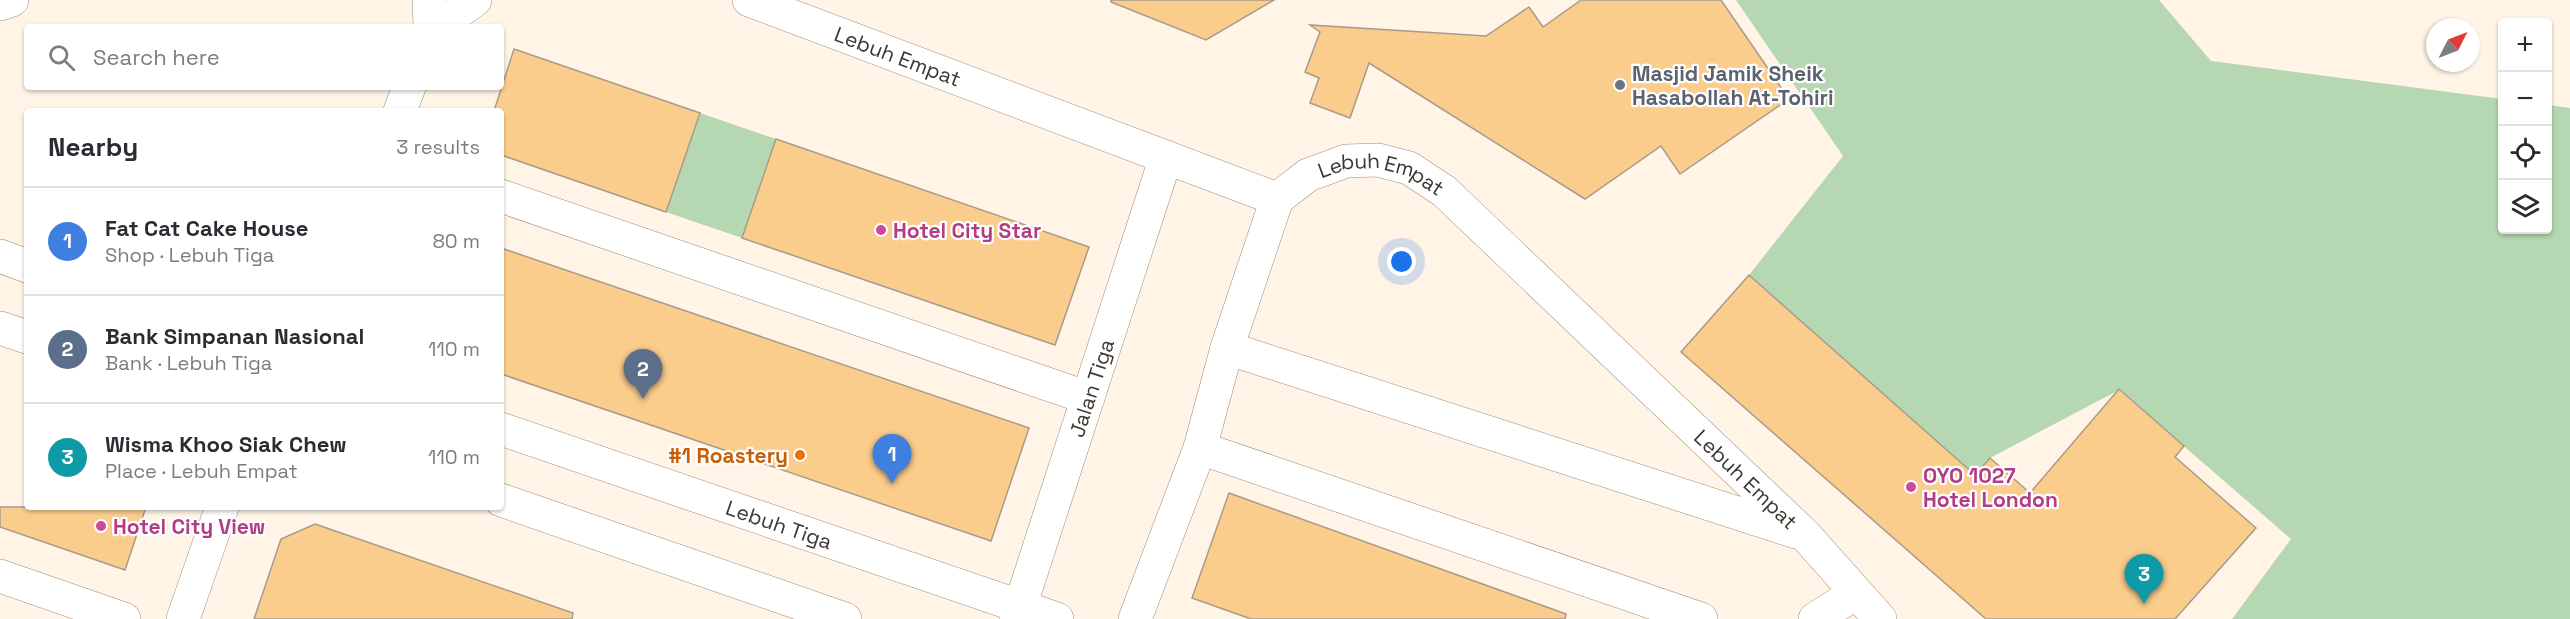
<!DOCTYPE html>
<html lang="en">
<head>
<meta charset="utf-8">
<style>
	:root { --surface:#fff; --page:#f7f7f7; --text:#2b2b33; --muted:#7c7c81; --line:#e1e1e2; --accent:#db2777 }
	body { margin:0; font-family:"Space Grotesk",sans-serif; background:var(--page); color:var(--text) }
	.controls { position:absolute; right:18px; top:18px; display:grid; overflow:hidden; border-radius:6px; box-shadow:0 2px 4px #0004 }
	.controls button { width:54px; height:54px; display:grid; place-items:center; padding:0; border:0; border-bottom:2px solid var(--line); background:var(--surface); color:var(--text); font:30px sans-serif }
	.compass { position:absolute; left:2426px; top:18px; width:54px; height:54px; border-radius:50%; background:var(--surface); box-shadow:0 2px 4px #0004; rotate:48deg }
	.you { position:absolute; left:1402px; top:262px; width:21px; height:21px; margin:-15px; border:4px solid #fff; border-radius:50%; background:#1a73e8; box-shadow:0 0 0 9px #1a73e833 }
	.badge { display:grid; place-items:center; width:39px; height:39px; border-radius:50%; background:var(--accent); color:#fff; font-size:20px; font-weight:700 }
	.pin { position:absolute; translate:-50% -50px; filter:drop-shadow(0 2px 3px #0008) }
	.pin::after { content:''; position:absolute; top:32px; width:21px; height:18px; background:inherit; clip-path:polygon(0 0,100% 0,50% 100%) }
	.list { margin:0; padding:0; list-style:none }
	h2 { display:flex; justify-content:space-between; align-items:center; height:78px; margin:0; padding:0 24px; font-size:26px }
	h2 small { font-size:20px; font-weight:400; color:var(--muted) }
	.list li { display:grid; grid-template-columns:39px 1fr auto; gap:18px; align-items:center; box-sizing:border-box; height:108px; padding:0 24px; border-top:2px solid var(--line) }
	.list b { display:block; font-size:22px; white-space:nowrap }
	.list p { margin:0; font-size:20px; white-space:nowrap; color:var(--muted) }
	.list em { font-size:20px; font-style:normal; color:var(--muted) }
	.icon { flex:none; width:33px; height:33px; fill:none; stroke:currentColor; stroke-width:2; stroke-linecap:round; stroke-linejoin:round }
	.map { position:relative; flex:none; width:2570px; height:619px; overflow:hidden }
	.search { position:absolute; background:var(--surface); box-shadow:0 2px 4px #0004; left:24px; top:24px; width:480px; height:66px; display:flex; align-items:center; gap:15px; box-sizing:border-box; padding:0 21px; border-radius:6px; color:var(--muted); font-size:22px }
	.panel { position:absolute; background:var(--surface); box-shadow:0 2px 4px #0004; left:24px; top:108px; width:480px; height:402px; border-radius:6px }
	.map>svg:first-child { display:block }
</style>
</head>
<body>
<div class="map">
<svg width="2570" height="619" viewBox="0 0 2570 619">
	<rect width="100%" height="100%" fill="#fff4e6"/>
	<!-- green -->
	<g fill="#b5d7b1">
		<polygon points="1736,0 2159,0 2211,61 2502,99 2502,230 2548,230 2548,105 2570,108 2570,619 2232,619 2291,539 2119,390 1990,458 1975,475 1749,275 1843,156"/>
		<polygon points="700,113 776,139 742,238 666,212"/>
	</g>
	<!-- building -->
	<g fill="#fbcd8d" stroke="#a79b8b" stroke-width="1.5">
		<polygon points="1111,0 1274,0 1206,40 1111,2"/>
		<polygon points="1581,0 1721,0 1789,99 1680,174 1661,146 1585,199 1369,63 1350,118 1310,103 1319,78 1305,72 1320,32 1310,25 1486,36 1529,7 1543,27"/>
		<polygon points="514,49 700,113 666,212 501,155 501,111 494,111"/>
		<polygon points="776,139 1089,247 1055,345 742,238"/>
		<polygon points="501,248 1029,428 991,541 501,374"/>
		<polygon points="1749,275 1975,475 1990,458 2030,493 2119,389 2184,446 2175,457 2256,528 2175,619 1986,619 1681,352"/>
		<polygon points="1229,493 1566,614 1565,619 1251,619 1192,598"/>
		<polygon points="0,507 146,507 125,570 0,527"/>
		<polygon points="315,524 573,613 572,619 254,619 281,539"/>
	</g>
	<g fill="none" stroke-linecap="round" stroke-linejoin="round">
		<!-- minor casing -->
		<g stroke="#9a8e7e" stroke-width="34">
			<g id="minor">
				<polyline points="429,0 430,27"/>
				<path id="s1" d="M749 0 1277 199"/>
				<polyline points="0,4 12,0"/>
				<polyline points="437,27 475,0"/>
				<polyline points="400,111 409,87"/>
				<polyline points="501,196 1088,398"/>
				<path id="s2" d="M1277 199 1308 175 1346 161 1378 160 1409 168 1444 191 1805 535 1880 619"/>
				<polyline points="1227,348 1796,532"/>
				<polyline points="1200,448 1701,619"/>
				<polyline points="0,576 124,619"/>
				<polyline points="183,619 222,507"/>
				<path id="s3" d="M1016 619 1166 157"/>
				<polyline points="1135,619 1200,448 1227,348 1277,199"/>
				<polyline points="1815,619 1856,593"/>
			</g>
		</g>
		<!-- major casing -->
		<g stroke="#9a8e7e" stroke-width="34">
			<g id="major">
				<polyline points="0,256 27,266"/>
				<polyline points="0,328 27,337"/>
				<path id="s4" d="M501 429 1057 619"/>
				<polyline points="501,500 845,619"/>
			</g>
		</g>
		<!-- minor -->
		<use href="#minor" stroke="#fff" stroke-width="33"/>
		<!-- major -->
		<use href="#major" stroke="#fff" stroke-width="33"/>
	</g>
	<!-- markers -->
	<circle fill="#6b7280" stroke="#fff" stroke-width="2" cx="1620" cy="85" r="6"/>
	<g fill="#d1479c" stroke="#fff" stroke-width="2">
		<circle cx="881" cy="230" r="6"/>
		<circle cx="1911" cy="487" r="6"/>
		<circle cx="101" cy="526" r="6"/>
	</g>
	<circle fill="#e8710a" stroke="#fff" stroke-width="2" cx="800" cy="455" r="6"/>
	<g text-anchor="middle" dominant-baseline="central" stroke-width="4.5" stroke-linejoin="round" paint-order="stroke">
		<!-- street labels -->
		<g font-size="21" fill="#3d3831" stroke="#fff">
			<text stroke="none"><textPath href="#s1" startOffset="159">Lebuh Empat</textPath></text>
			<text stroke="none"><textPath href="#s2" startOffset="117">Lebuh Empat</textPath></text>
			<text stroke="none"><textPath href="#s3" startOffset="243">Jalan Tiga</textPath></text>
			<text stroke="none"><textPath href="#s2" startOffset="603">Lebuh Empat</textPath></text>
			<text stroke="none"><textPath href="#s4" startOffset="294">Lebuh Tiga</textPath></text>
		</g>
		<!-- worship labels -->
		<g font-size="21" font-weight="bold" fill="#5b616d" stroke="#fff" text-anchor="start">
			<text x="1632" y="73">Masjid Jamik Sheik<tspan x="1632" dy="24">Hasabollah At-Tohiri</tspan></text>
		</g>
		<!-- hotel labels -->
		<g font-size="21" font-weight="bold" fill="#b23c85" stroke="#fff" text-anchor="start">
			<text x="893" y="230">Hotel City Star</text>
			<text x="1923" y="475">OYO 1027<tspan x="1923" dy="24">Hotel London</tspan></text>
			<text x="113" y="526">Hotel City View</text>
		</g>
		<!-- food labels -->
		<g font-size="21" font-weight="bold" fill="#c56008" stroke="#fff" text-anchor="end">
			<text x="788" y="455">#1 Roastery</text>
		</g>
	</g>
</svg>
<div class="controls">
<button>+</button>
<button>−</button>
<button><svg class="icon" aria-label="locate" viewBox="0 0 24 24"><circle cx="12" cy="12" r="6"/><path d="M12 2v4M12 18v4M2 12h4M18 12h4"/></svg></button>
<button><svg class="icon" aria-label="layers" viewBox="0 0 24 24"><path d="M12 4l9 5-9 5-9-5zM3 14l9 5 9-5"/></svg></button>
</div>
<svg class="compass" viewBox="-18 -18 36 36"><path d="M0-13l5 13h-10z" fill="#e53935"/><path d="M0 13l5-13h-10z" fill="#7c7c81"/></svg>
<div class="you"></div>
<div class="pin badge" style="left:892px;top:484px;background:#3f7fe0">1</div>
<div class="pin badge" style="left:643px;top:399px;background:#5c6f8a">2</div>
<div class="pin badge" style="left:2144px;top:604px;background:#0f9aa8">3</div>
<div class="search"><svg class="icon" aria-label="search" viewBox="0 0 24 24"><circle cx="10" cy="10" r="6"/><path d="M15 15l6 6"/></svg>Search here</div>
<section class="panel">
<h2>Nearby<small>3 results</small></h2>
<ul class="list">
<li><span class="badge" style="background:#3f7fe0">1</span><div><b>Fat Cat Cake House</b><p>Shop · Lebuh Tiga</p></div><em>80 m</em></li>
<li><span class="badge" style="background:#5c6f8a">2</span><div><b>Bank Simpanan Nasional</b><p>Bank · Lebuh Tiga</p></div><em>110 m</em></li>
<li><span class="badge" style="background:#0f9aa8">3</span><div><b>Wisma Khoo Siak Chew</b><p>Place · Lebuh Empat</p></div><em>110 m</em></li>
</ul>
</section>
</div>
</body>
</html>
